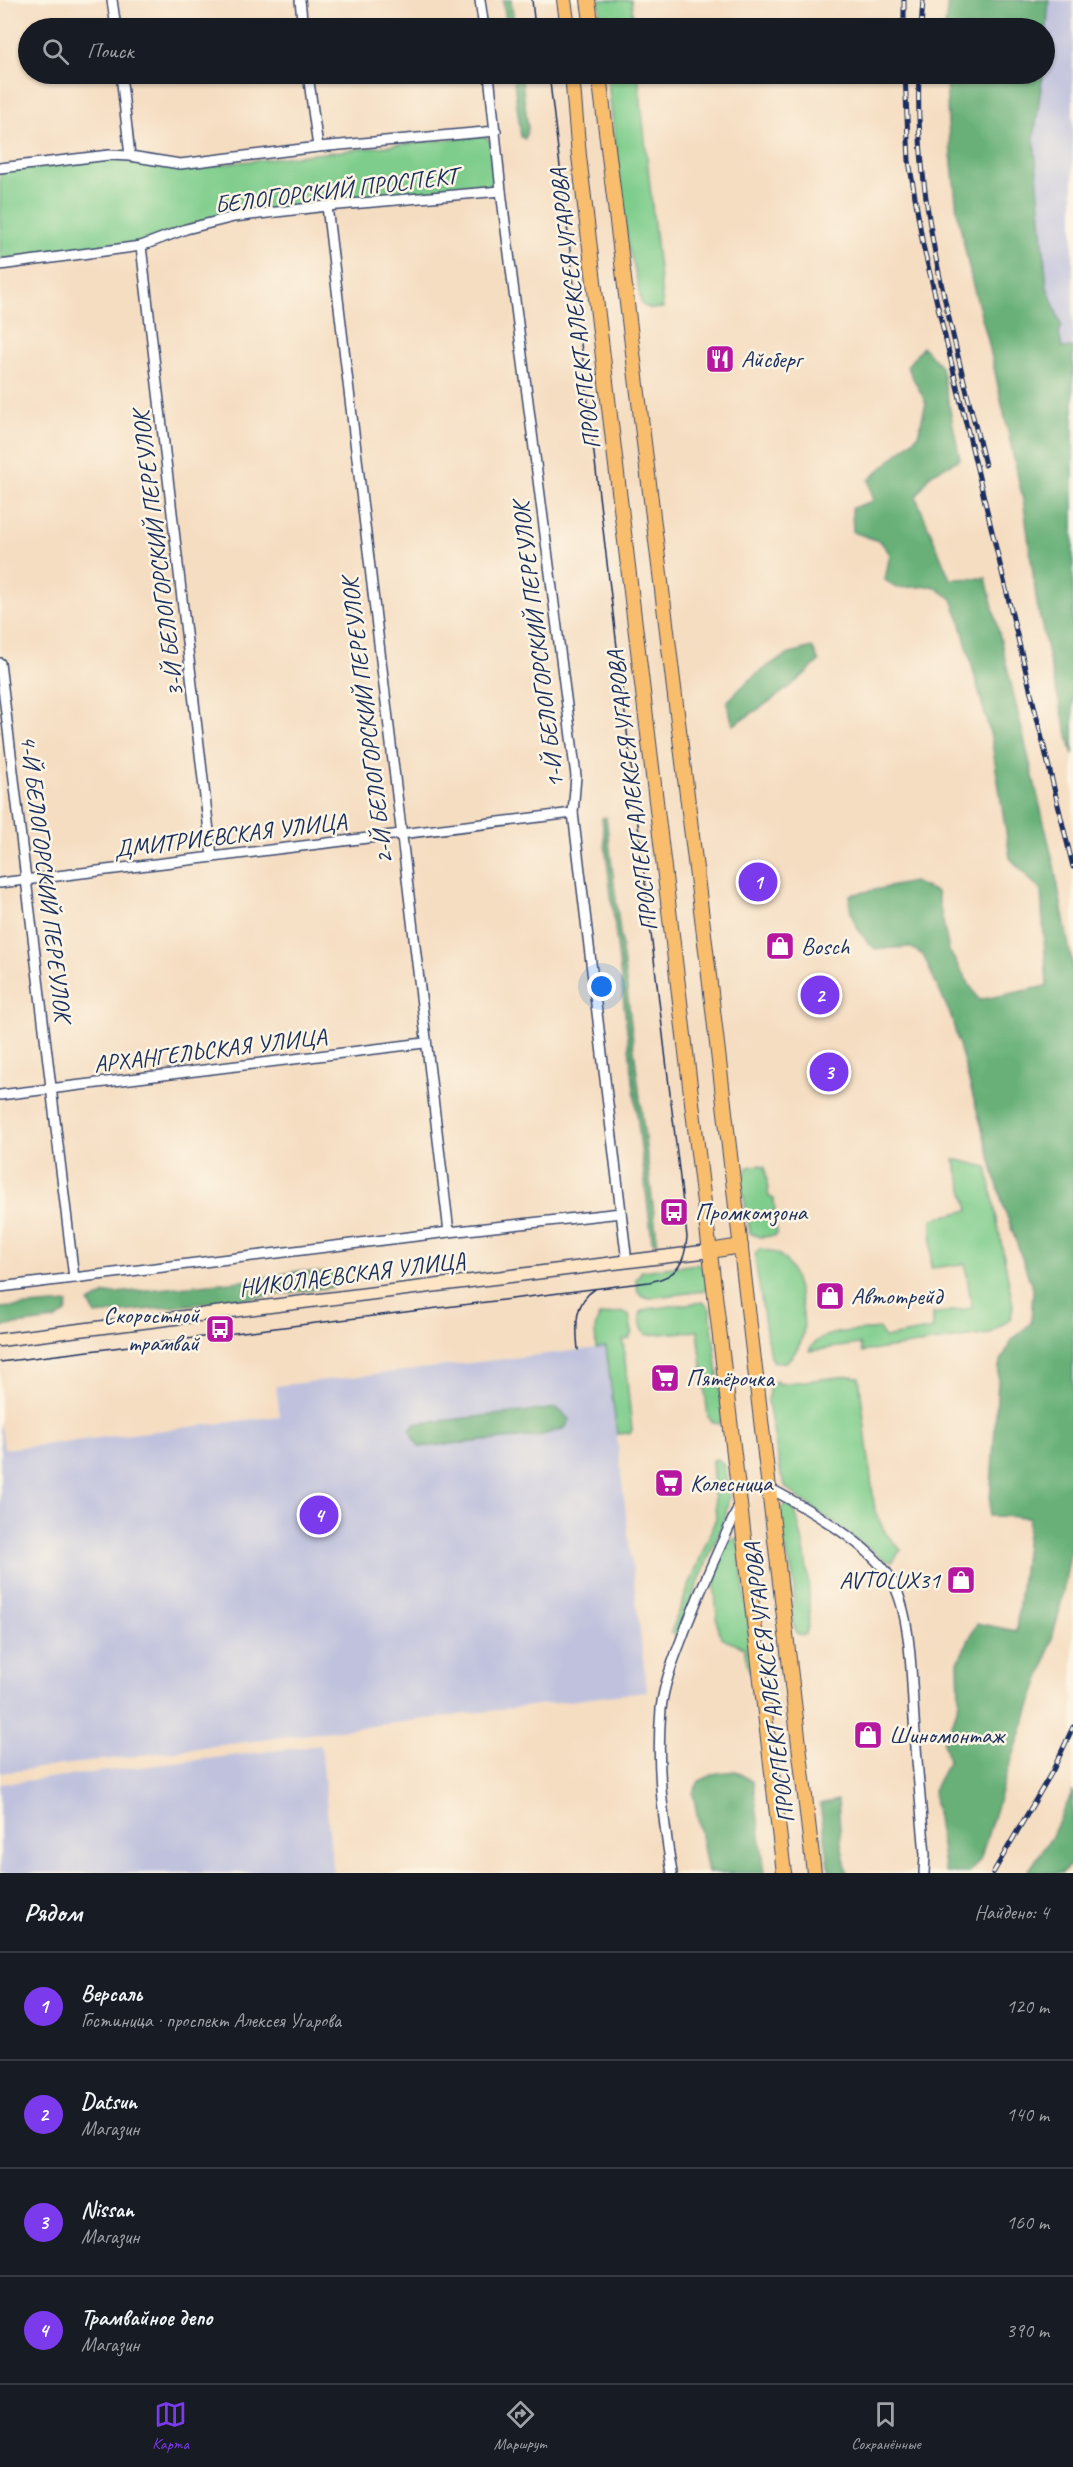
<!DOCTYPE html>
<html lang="ru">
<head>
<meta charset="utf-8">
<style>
	:root { --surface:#171b24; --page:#20242c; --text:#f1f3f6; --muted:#9ea1a6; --line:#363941; --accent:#7c3aed }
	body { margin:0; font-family:Caveat,sans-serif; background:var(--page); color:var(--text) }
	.you { position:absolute; left:602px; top:987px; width:21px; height:21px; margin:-15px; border:4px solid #fff; border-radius:50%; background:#1a73e8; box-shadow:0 0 0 9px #1a73e833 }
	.badge { display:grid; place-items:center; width:39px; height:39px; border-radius:50%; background:var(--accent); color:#fff; font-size:20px; font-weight:700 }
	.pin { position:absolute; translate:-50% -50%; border:3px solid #fff; box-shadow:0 2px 6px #0006 }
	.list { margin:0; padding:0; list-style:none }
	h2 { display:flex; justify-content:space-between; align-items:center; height:78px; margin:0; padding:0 24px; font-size:26px }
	h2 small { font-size:20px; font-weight:400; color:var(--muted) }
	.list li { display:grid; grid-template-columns:39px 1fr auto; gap:18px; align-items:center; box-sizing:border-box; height:108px; padding:0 24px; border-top:2px solid var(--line) }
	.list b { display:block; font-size:22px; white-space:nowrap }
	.list p { margin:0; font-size:20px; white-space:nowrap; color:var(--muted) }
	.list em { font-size:20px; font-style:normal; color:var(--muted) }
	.icon { flex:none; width:33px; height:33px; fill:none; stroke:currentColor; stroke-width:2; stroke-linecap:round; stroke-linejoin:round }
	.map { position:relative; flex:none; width:1073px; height:1873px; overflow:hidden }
	.search { position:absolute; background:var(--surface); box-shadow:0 2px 4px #0004; left:18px; right:18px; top:18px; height:66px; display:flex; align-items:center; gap:15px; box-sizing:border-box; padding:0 21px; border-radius:33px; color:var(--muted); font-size:22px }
	.sheet { height:510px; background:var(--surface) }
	nav { display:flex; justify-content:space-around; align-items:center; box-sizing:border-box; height:84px; border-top:2px solid var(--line); background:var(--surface); font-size:16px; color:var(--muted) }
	nav a { display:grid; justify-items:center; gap:3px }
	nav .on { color:var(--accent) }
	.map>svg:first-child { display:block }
</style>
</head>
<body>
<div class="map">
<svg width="1073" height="1873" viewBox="0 0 1073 1873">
	<rect width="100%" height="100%" fill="#fcf5e5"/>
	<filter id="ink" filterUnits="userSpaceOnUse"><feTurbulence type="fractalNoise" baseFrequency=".0167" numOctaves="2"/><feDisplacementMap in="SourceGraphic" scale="12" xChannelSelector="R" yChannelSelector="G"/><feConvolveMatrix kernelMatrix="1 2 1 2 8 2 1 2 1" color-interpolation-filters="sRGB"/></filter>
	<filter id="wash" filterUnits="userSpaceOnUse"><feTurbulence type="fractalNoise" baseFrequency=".008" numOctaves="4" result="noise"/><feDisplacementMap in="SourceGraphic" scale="24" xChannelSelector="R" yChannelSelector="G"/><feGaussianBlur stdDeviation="1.35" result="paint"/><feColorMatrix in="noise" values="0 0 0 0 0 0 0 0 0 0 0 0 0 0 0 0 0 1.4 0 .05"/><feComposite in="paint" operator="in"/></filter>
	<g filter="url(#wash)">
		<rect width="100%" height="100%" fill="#f5ddc1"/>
		<!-- industrial -->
		<g fill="#c0c2dd">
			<polygon points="1049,0 1073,0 1073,347 1062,349 1059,332 1062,327 1047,288 1034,138 1036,114 1043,74 1044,74"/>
			<polygon points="606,1347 647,1691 0,1773 0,1421 4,1449 33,1446 280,1416 276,1386"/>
			<polygon points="321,1745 333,1873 0,1873 0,1784"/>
		</g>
		<!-- green -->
		<g fill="#7fcd8c" stroke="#4d7e75" stroke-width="1.5">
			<polygon points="599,0 631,0 634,28 602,28"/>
			<path d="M607 74H638L663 308 651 309 642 305C637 286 636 267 628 248Z"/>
			<polygon points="478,136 487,138 493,145 495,174 491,185 483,189 223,215 138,243 0,259 0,172 115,158 138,160 174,168 196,167"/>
			<path d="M954 1159 987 1167 1013 1305 1011 1318 989 1334 862 1352 860 1344 809 1351C818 1328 858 1332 879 1329L884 1338 933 1329V1314L972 1308 965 1264 931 1268 932 1219 969 1210Z"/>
			<polygon points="760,1165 765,1167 769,1197 774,1199 775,1213 768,1215 769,1223 776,1224 777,1233 774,1236 759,1237 750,1233 741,1180 748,1167"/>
			<path d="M760 1249C768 1250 776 1252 782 1257 796 1268 806 1317 803 1334 801 1345 794 1355 786 1362H774L770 1357 755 1259 756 1252Z"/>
			<path d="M697 1264 704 1269 707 1280 706 1289 703 1291 650 1298C637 1296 637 1290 636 1279L642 1271Z"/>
			<path d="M703 1302 710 1309 723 1416 719 1424 714 1423 708 1417 698 1331 647 1335C641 1331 639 1319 641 1312L647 1309Z"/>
			<polygon points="622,1312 629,1315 632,1332 629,1339 623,1340 632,1430 630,1433 617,1434 606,1347 596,1348 595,1328 599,1316"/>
			<polygon points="848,1376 859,1377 875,1512 886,1534 901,1550 892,1562 885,1560 786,1488 781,1474 768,1403 769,1386 776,1381 779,1384"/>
			<polygon points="717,1459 723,1464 725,1470 729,1496 725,1518 676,1636 671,1632 716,1518 712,1460"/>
			<path d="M787 1503 792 1506 795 1511C805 1545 810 1577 809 1612 808 1620 810 1628 805 1635L798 1634C788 1620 794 1604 794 1588 794 1570 786 1555 782 1538 781 1529 780 1519 780 1510Z"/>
			<path d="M738 1538 754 1671H749L744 1648C733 1641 723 1644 718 1630L714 1577 716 1567 727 1542Z"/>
		</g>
		<!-- forest -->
		<g fill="#67b078" stroke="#41706b" stroke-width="1.5">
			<polygon points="503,0 511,0 515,28 507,28"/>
			<polygon points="948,0 1049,0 1045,50 1044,28 945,28"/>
			<polygon points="513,74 521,74 528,128 525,139 521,137"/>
			<polygon points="946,74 1043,74 1034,138 1047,287 1062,327 1059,332 1062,348 1073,347 1073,755 1054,682 1037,604 1024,505 988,340 972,282 957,211 948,125"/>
			<path d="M923 347 941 366 960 459 931 474 916 497 950 579 986 578 1054 865 1073 969V1539L1059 1613 1044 1667 1004 1782 980 1860 969 1873H945L933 1790 949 1760 943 1743 954 1719 959 1701 958 1662 977 1623 1016 1631 1029 1517 989 1516 999 1366 1011 1341 1031 1323 1033 1289 1003 1205 951 1016 923 955 910 947 875 949C860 936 847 915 850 895L913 882 937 892 949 951 979 1000 1047 986 1041 891 1010 858 991 737 960 621 952 599 933 586 896 588 885 580 890 554 881 542 853 532 852 508 873 501 869 480 918 435 926 403 907 366Z"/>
			<path d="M812 647 819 661C794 686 763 707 733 725L727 702C751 676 776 655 812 647Z"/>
			<polygon points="606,817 657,1239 656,1244 652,1241 602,818"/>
			<polygon points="345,1270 343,1280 332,1287 236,1300 96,1315 89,1303 105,1294 252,1280 299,1271 321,1273"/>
			<polygon points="68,1303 66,1313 54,1320 0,1327 0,1308"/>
			<polygon points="557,1408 570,1420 565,1428 539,1436 419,1447 410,1430 414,1424"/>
			<polygon points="736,1771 753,1782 765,1873 708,1873 693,1793 699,1781 717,1773"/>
			<polygon points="1073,1791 1073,1862 1062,1873 1027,1873 1051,1838"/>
			<polygon points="838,1800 841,1843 847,1873 830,1873 820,1804"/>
		</g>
	</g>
	<g filter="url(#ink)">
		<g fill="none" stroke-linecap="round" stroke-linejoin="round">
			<!-- street casing -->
			<g stroke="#3c496d" stroke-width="12">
				<g id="street">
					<polyline points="112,0 116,28"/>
					<polyline points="300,0 303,28"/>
					<polyline points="480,0 484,28"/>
					<polyline points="121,74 130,156"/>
					<polyline points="308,74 318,147"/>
					<polyline points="489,74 501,191 576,776 573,813 627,1262"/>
					<polyline points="0,168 109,155 130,156 180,164 318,147 496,131"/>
					<polyline points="327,206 449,1232"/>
					<polyline points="141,246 212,857"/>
					<polyline points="0,265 141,246 186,229 234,217 327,206 501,191"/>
					<polyline points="0,663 74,1278"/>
					<polyline points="0,883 573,813"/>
					<polyline points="0,1095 424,1043"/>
					<polyline points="0,1287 449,1232 621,1213"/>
					<path d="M769 1488C805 1507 863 1540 887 1573 912 1606 911 1677 914 1719 917 1764 921 1809 925 1855L924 1873"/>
					<path d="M672 1873C663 1818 656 1765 661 1709 664 1680 678 1649 688 1622 704 1582 721 1543 740 1505"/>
				</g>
			</g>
			<!-- secondary casing -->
			<g stroke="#3c496d" stroke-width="15">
				<polyline id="secondary" points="0,1340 710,1251"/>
			</g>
			<!-- primary casing -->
			<g stroke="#3c496d" stroke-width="16">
				<g id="primary">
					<polyline points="564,0 568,28"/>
					<polyline points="588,0 592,28"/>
					<polyline points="572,74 579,156 784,1873"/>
					<polyline points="599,74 708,967 814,1873"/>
					<polyline points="710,1251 741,1246"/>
				</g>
			</g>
			<!-- street -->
			<use href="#street" stroke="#fff" stroke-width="9"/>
			<!-- secondary -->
			<use href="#secondary" stroke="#fde5c5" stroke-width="12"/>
			<!-- primary -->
			<use href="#primary" stroke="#f9be6d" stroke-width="14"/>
			<!-- tram -->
			<g stroke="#1b2f5e" stroke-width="1.5">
				<polyline points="532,0 535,28"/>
				<path d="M578 1350C576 1327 573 1303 595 1289"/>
				<path d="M0 1362 649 1282C677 1277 685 1264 687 1237L549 74"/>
			</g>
			<!-- rail casing -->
			<g stroke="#1b2f5e" stroke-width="5">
				<g id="rail">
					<polyline points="904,28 904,0"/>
					<polyline points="921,28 923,0"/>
					<polyline points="905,74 909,161 923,245 1073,867"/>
					<path d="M919 74C914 206 954 337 985 465"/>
					<polyline points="993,1873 1053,1770 1073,1727"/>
				</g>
			</g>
			<!-- rail -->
			<use href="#rail" stroke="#fcf5e5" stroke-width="3" stroke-dasharray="9" stroke-linecap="butt"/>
		</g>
	</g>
	<!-- icons -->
	<defs>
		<g id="restaurant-square" transform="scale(1.5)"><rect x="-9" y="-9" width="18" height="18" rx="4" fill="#b5179e" stroke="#fcf5e5"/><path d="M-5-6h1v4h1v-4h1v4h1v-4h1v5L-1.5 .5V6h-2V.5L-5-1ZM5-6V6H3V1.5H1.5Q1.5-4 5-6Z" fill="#fff"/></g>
		<g id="shop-square" transform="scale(1.5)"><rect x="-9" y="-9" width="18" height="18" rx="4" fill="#b5179e" stroke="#fcf5e5"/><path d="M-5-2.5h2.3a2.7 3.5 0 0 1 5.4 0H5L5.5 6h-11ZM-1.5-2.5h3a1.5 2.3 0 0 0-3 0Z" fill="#fff"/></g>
		<g id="bus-square" transform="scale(1.5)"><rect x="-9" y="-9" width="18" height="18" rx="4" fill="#b5179e" stroke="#fcf5e5"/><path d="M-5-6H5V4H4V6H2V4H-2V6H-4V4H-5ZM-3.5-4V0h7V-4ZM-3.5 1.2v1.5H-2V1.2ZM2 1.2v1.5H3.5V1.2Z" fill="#fff"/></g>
		<g id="supermarket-square" transform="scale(1.5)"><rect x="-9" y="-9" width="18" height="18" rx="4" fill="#b5179e" stroke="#fcf5e5"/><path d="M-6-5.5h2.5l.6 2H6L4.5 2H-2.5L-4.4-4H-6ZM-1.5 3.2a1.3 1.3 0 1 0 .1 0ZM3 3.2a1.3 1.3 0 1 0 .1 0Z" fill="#fff"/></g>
	</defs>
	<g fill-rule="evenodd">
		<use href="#restaurant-square" x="720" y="359"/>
		<use href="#shop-square" x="780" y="946"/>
		<use href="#bus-square" x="674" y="1212"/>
		<use href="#shop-square" x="830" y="1296"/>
		<use href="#bus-square" x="220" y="1329"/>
		<use href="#supermarket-square" x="665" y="1378"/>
		<use href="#supermarket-square" x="669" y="1483"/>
		<use href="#shop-square" x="961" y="1580"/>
		<use href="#shop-square" x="868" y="1735"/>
	</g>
	<g text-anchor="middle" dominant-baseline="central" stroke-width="5" stroke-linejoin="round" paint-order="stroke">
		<!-- street labels -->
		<g font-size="24" fill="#1b2f5e" stroke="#fcf5e5">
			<text transform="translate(336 190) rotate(-7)">БЕЛОГОРСКИЙ ПРОСПЕКТ</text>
			<text transform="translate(575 309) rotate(-97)">ПРОСПЕКТ АЛЕКСЕЯ УГАРОВА</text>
			<text transform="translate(158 554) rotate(-97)">3-Й БЕЛОГОРСКИЙ ПЕРЕУЛОК</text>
			<text transform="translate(538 645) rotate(-97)">1-Й БЕЛОГОРСКИЙ ПЕРЕУЛОК</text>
			<text transform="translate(367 721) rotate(-97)">2-Й БЕЛОГОРСКИЙ ПЕРЕУЛОК</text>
			<text transform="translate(632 791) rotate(-97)">ПРОСПЕКТ АЛЕКСЕЯ УГАРОВА</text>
			<text transform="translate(230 835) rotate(-7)">ДМИТРИЕВСКАЯ УЛИЦА</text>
			<text transform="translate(46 878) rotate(83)">4-Й БЕЛОГОРСКИЙ ПЕРЕУЛОК</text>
			<text transform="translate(210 1050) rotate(-7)">АРХАНГЕЛЬСКАЯ УЛИЦА</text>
			<text transform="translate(352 1274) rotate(-7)">НИКОЛАЕВСКАЯ УЛИЦА</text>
			<text transform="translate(769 1683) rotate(-97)">ПРОСПЕКТ АЛЕКСЕЯ УГАРОВА</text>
		</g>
		<!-- poi labels -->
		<g font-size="24" fill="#1b2f5e" stroke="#fcf5e5" text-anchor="start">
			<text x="741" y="359">Айсберг</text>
			<text x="801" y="946">Bosch</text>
			<text x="695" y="1212">Промкомзона</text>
			<text x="851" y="1296">Автотрейд</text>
			<text x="199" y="1315" text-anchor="end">Скоростной<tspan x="199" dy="28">трамвай</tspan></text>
			<text x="686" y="1378">Пятёрочка</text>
			<text x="690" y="1483">Колесница</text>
			<text x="940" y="1580" text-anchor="end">AVTOLUX31</text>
			<text x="889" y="1735">Шиномонтаж</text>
		</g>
	</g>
</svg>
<div class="you"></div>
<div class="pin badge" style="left:758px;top:882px">1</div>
<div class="pin badge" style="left:820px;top:995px">2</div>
<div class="pin badge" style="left:829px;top:1072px">3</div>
<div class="pin badge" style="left:319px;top:1515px">4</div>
<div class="search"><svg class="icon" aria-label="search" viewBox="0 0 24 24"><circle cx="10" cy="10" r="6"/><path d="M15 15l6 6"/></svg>Поиск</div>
</div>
<section class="sheet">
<h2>Рядом<small>Найдено: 4</small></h2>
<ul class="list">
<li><span class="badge">1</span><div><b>Версаль</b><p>Гостиница · проспект Алексея Угарова</p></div><em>120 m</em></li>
<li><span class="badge">2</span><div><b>Datsun</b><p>Магазин</p></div><em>140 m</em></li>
<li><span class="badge">3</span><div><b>Nissan</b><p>Магазин</p></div><em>160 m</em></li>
<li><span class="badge">4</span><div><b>Трамвайное депо</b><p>Магазин</p></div><em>390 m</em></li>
</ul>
</section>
<nav>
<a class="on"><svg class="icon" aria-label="map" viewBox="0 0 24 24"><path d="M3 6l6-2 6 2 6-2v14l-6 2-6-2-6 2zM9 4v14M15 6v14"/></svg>Карта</a>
<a><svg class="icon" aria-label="directions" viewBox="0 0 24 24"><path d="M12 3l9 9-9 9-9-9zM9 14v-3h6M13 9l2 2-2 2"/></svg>Маршрут</a>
<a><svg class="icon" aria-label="saved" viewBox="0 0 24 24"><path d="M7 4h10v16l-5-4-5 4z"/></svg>Сохранённые</a>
</nav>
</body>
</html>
